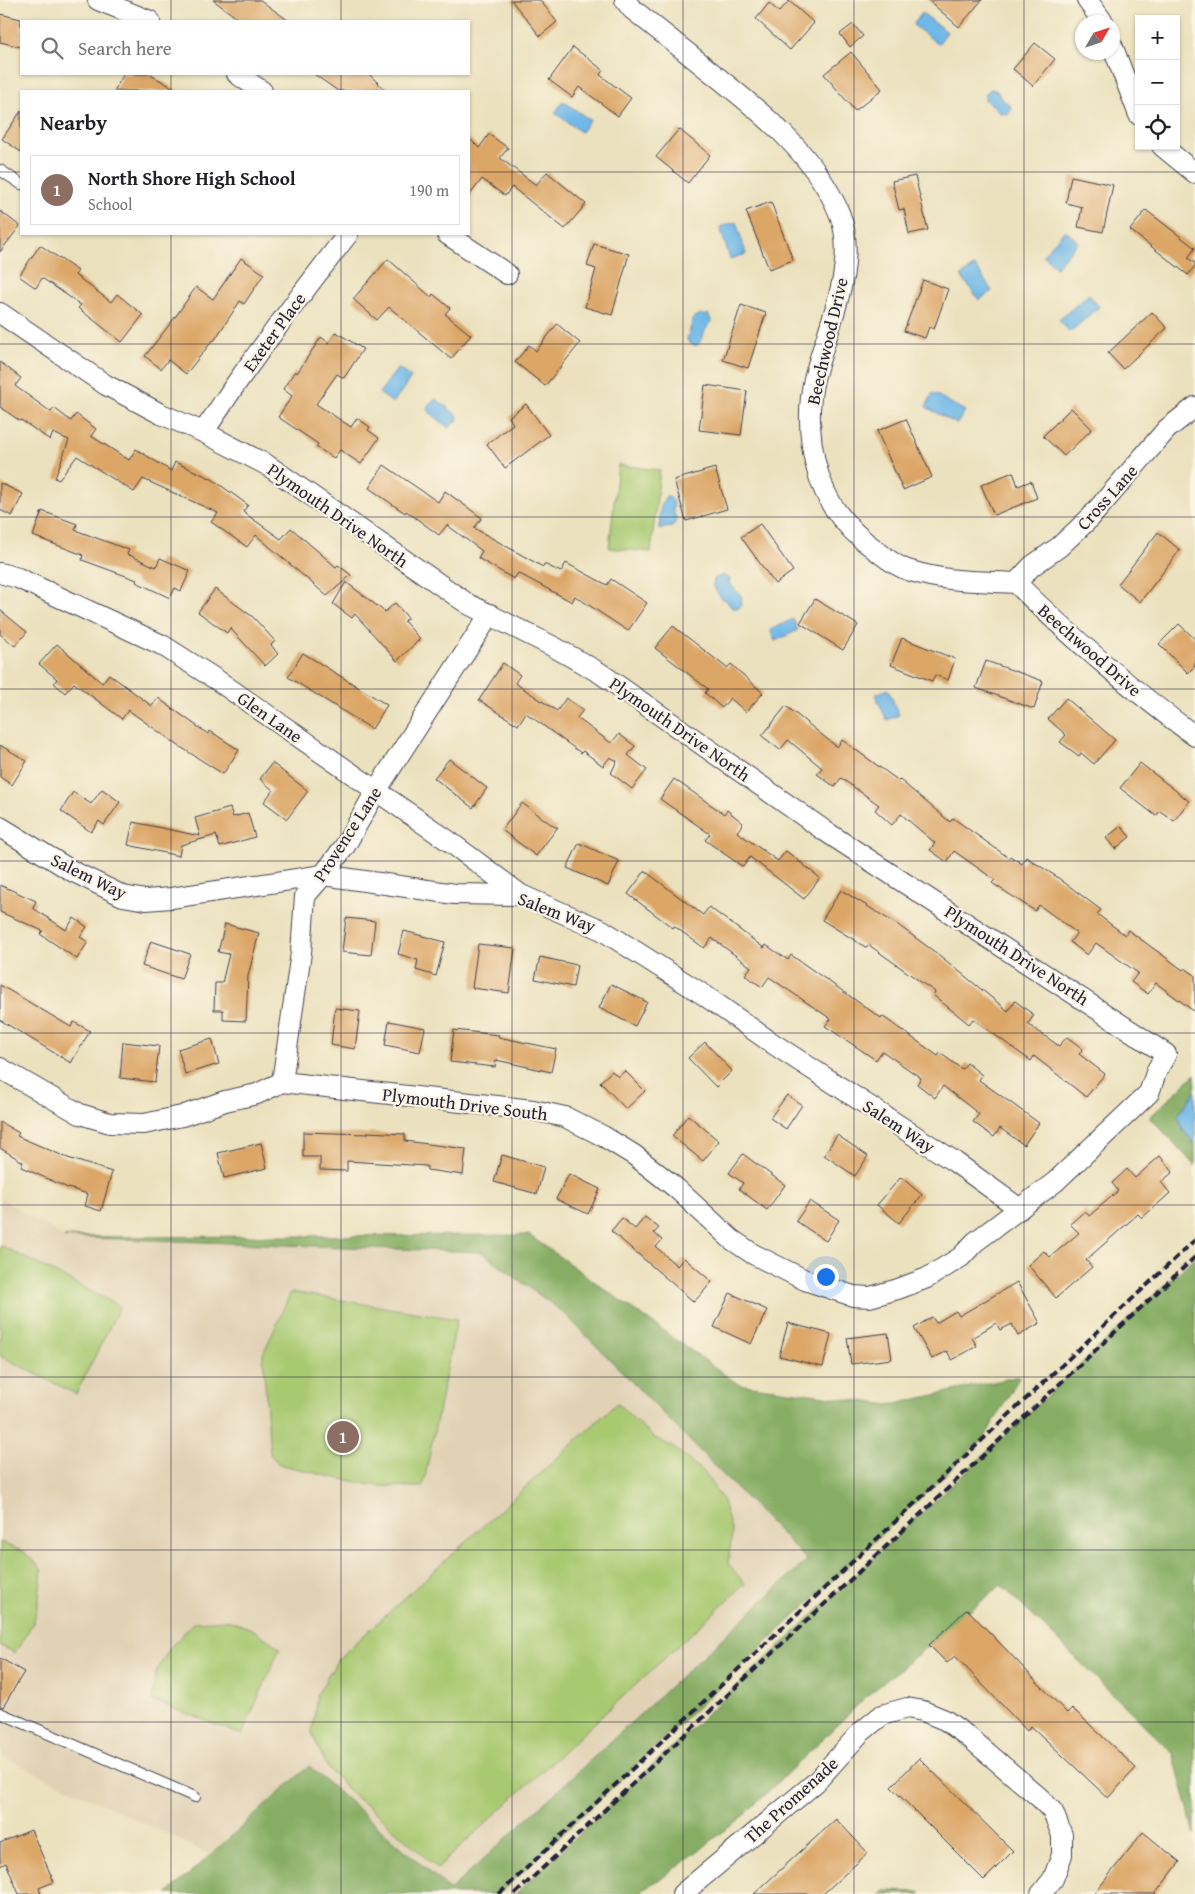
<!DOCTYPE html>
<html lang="en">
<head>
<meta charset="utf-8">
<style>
	:root { --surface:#fff; --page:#f2f2f2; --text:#202124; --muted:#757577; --line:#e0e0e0; --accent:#1f6fb2 }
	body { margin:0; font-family:"Gentium Book Plus",serif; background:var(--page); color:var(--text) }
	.controls { position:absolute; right:15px; top:15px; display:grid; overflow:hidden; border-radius:0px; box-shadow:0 1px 4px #0004 }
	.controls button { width:45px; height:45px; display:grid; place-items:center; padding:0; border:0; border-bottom:1px solid var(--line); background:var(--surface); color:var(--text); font:25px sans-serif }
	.compass { position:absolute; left:1075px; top:15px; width:45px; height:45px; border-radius:50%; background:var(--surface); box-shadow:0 1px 4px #0004; rotate:51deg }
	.you { position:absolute; left:825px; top:1276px; width:18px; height:18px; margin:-12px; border:4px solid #fff; border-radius:50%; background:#1a73e8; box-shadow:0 0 0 8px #1a73e833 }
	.badge { display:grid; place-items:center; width:32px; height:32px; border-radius:50%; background:var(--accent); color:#fff; font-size:16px; font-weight:700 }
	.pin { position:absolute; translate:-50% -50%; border:2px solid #fff; box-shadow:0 1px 5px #0006 }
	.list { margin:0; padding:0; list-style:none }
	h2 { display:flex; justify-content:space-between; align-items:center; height:65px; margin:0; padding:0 20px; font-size:21px }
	h2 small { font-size:16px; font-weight:400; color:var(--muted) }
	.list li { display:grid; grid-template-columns:32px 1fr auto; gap:15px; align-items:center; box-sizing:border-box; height:70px; margin:0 10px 10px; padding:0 10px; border:1px solid var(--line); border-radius:0px }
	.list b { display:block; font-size:19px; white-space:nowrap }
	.list p { margin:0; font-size:16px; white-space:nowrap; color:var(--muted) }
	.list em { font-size:16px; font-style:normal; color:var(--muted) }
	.icon { flex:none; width:28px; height:28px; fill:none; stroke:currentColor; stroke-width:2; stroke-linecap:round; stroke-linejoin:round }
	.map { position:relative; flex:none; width:1195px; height:1894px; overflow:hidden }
	.search { position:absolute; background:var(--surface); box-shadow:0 1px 4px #0004; left:20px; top:20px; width:450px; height:55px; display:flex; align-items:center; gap:12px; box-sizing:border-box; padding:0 18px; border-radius:0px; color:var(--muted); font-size:19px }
	.panel { position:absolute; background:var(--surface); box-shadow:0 1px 4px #0004; left:20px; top:90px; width:450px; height:145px; border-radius:0px }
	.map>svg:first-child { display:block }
</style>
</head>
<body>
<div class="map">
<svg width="1195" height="1894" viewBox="0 0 1195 1894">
	<rect width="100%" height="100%" fill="#fcf5e5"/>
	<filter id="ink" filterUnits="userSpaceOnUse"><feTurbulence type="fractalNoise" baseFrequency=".02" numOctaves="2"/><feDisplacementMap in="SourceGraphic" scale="10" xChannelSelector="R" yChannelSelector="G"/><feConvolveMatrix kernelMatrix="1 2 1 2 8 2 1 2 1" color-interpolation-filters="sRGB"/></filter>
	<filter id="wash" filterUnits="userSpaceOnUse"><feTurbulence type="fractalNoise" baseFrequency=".0096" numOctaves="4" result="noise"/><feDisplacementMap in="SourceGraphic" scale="20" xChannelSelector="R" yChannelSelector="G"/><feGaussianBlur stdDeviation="1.12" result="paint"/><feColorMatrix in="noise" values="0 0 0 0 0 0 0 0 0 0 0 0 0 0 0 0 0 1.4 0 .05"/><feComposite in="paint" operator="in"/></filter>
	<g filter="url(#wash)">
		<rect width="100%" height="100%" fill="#ebe1be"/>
		<!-- built -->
		<polygon fill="#e1d2b5" points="0,1198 64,1237 481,1252 565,1314 807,1560 450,1891 309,1766 209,1854 0,1756"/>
		<!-- green -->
		<g fill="#a9c971" stroke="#667656">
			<polygon points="618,465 660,470 651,552 609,548"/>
			<polygon points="0,1245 120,1306 76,1394 0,1356"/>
			<polygon points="291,1292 457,1319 423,1487 378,1486 331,1477 279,1464 270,1454 263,1354"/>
			<polygon points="617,1403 653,1437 671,1446 704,1472 723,1501 732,1533 728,1563 745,1584 437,1868 382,1818 353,1795 327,1767 312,1733 317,1695 338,1659"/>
			<polygon points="0,1542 24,1552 42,1569 39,1597 34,1621 15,1653 0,1645"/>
			<polygon points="227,1620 252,1629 280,1648 242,1735 152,1700 156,1673 169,1649 194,1622"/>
		</g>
		<!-- forest -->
		<g fill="#86ad63" stroke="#54684f">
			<polygon points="1195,1074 1195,1092 1178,1115 1193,1143 1195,1144 1195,1166 1150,1117"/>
			<polygon points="529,1235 738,1384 890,1405 1020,1376 985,1437 499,1894 167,1894 309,1766 450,1890 807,1560 565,1314 481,1252 64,1237"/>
			<polygon points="1195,1257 1195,1835 1173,1753 1001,1585 866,1697 740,1819 661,1879 642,1889 641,1894 515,1894"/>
			<polygon points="884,1891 921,1892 920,1894 880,1894"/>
		</g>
		<!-- water -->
		<g fill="#6fb8e8" stroke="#486d92">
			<polygon points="922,13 947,32 938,44 913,25"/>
			<polygon points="991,89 997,91 1001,99 1010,105 1011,109 1008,114 1000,113 993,105 985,100 985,94"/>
			<polygon points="563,101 590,120 581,132 555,113"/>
			<polygon points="736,222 746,254 730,259 720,227"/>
			<polygon points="1065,230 1078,242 1056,267 1043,255"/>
			<polygon points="975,266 992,291 979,300 961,276"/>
			<polygon points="1089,294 1099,307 1070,332 1059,320"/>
			<path d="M701 314 704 316 708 314 712 322C703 327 705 340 696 346L689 343 687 339 694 317Z"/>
			<polygon points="398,368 411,378 393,403 379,393"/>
			<polygon points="933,393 965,411 957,424 926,407"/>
			<polygon points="436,399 458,416 457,421 449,428 427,410 428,406"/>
			<path d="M666 496H669L674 503 673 510 677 520 672 527 664 528 660 530 658 527 661 524C657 514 662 503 666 496Z"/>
			<polygon points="723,575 730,579 729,583 742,597 741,604 739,608 732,608 726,600 721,598 713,586 714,579"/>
			<polygon points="793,619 798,630 775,641 770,630"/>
			<polygon points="888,689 899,715 887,720 875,695"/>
			<polygon points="1195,1092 1195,1144 1183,1130 1178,1115"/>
		</g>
		<g id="blocks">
			<!-- building -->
			<g fill="#dba666">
				<polygon points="213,0 260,0 289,21 241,21"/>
				<polygon points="511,0 540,0 557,22 540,36"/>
				<polygon points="928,0 982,0 959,27"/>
				<polygon points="789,1 814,23 790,50 756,19 769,3 779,12"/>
				<polygon points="0,14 21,19 21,47 0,42"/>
				<polygon points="853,24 863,36 850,47 840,34"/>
				<polygon points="1035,43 1055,59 1033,86 1013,69"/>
				<polygon points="573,47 603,70 600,75 631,98 618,116 579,87 572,97 549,80"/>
				<polygon points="851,52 882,89 855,111 824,74"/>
				<polygon points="124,74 149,74 179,91 114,91"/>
				<polygon points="314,74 369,74 386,91 338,91"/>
				<polygon points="21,111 21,152 2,139"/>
				<polygon points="679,129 710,155 688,183 656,157"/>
				<polygon points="489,134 508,148 500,158 536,185 547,172 586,204 565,229 512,187 505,196 482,179 469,196 469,138 479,148"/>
				<polygon points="915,176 928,230 909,234 904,209 899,210 892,181"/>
				<polygon points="1071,176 1113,185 1103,232 1078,227 1082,207 1066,203"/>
				<polygon points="771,202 793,260 769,269 746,211"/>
				<polygon points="1146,210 1195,248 1188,258 1195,263 1195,266 1188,275 1130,230"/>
				<polygon points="0,211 20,226 0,252"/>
				<polygon points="594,244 629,254 612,315 585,307 596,269 587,266"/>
				<polygon points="40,245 78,271 75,275 111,302 117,294 143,315 122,342 78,308 81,305 42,278 36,288 19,276"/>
				<polygon points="241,258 264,274 244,304 240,301 214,341 213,340 186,374 168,360 161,369 145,356 176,316 196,287 213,299"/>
				<polygon points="388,259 431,297 433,294 450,308 445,314 471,335 451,359 389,307 377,320 353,299"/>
				<polygon points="923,280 948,289 934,329 929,327 925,338 904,331"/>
				<polygon points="741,305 766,313 748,368 723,360"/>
				<polygon points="1152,312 1167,328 1123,369 1108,353"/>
				<polygon points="557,324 580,343 545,386 515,362 529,345 536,351"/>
				<polygon points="336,332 363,349 344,378 337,374 316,404 351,427 357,418 370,427 368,430 379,438 361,464 340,450 334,458 316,447 318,444 278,417 292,396 283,389 295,371 297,373 321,337 329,343"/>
				<polygon points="0,362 21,378 15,386 51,412 54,408 71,421 76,414 96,429 91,436 129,460 136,449 171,471 175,462 212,479 248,505 243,512 281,539 291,528 336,567 338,565 351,575 327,596 256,535 247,547 211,522 218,513 143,479 134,492 77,456 59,480 55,478 69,440 53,433 50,440 21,420 20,421 0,407"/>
				<polygon points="705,385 747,391 741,435 699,430"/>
				<polygon points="526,404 549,435 505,468 487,444 513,424 509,417"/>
				<polygon points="1071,408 1092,429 1064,456 1043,436"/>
				<polygon points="906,419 932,477 903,490 877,431"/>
				<polygon points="384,465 438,502 445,491 482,518 474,528 543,567 544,564 561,572 566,563 607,585 611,579 647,603 628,631 575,596 572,602 518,573 514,579 478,558 482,551 447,525 439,535 406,511 405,513 369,488"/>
				<polygon points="715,468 727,509 686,521 674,480"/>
				<polygon points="1013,472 1018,486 1031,481 1037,498 994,515 981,485"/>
				<polygon points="0,483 23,494 12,516 0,510"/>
				<polygon points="42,511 77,524 75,530 129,550 127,554 156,567 160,558 190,571 181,591 175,588 170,598 136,582 137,580 82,560 83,555 33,536"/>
				<polygon points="760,524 793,571 775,584 741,537"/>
				<polygon points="1158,532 1180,550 1140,602 1118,584"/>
				<polygon points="346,582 385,612 395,603 408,618 404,621 420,639 397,661 355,614 352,618 333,604"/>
				<polygon points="215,589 253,617 275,641 271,645 278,654 265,666 230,628 227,633 198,612"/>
				<polygon points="815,599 858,625 843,650 800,623"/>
				<polygon points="0,610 27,632 15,646 0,634"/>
				<polygon points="1179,624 1195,639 1195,666 1188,673 1159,644"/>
				<polygon points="673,626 727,668 731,664 763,693 746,712 730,698 722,708 705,693 708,689 655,648"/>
				<polygon points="902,638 955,659 948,680 935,675 932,681 891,665"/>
				<polygon points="57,644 102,683 109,674 152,706 158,698 208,734 210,731 239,750 223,774 179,746 128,710 122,719 74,683 65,693 54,683 57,679 39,664"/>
				<polygon points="303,653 387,705 372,729 288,677"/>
				<polygon points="986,661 1043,681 1034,709 976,688"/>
				<polygon points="503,663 520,675 515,683 557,711 566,698 583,710 577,718 611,743 619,734 635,746 628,755 647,770 632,789 611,773 617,761 610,757 603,766 583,751 581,753 526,713 518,725 479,700"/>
				<polygon points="1066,698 1115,740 1094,764 1081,753 1079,756 1060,742 1066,735 1048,719"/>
				<polygon points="786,706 837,747 842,740 899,781 900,780 950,822 953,818 1009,858 1010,856 1022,864 1026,857 1057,877 1101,910 1097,914 1125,935 1128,930 1183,970 1185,968 1195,975 1195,1012 1156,983 1148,994 1131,982 1138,973 1096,943 1087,955 1070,942 1077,933 1039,905 1035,911 992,883 995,880 954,851 947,862 930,850 935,843 901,814 892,825 875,810 879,805 841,778 835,787 817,774 822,768 788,740 780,750 762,736"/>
				<polygon points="0,745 27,761 12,785 0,777"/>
				<polygon points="449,759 487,788 473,808 434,778"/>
				<polygon points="272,763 308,791 287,819 264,802 273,790 260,779"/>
				<polygon points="1140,763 1189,801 1174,821 1160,811 1156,816 1120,788"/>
				<polygon points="674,779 724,814 727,810 743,823 737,832 778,861 786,851 820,878 804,899 750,857 743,867 705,840 710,834 660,799"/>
				<polygon points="102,789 120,802 104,825 99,821 91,832 61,811 73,792 91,804"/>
				<polygon points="522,803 555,827 558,827 536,856 502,830"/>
				<polygon points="230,808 233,817 248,813 255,837 220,847 216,835 181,845 179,856 128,845 133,822 200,836 195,818"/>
				<polygon points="1121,826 1130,837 1115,849 1106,838"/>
				<polygon points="579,843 619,861 608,886 567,868"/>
				<polygon points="645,871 703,915 709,907 764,948 766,945 788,960 791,955 881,1018 882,1016 938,1056 940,1053 962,1069 967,1063 982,1075 979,1080 1039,1123 1024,1145 1000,1128 994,1137 973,1122 979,1114 943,1086 935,1098 917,1084 921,1078 882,1051 876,1060 825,1026 831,1019 769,977 762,987 745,975 751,967 712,938 704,948 674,926 673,928 628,894"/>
				<polygon points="0,885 36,901 33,908 66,930 74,918 87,927 80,937 88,942 77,959 40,934 43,931 0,912"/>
				<polygon points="841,890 898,925 939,955 1008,1011 1015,1001 1034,1015 1028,1024 1059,1046 1067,1037 1083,1049 1079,1054 1105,1074 1086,1097 1034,1056 1031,1061 973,1019 969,1024 933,995 935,992 869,945 867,948 822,920"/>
				<polygon points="346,918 375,921 371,955 342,952"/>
				<polygon points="225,924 259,933 248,976 246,1021 223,1020 223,1010 214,1010 215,983 222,983 229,954 218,952"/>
				<polygon points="404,931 445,942 436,976 416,970 418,960 398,954"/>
				<polygon points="151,941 190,954 181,979 142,966"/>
				<polygon points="478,944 515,948 509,993 472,988"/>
				<polygon points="540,957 577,965 573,987 535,979"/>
				<polygon points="611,984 647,1002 635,1026 599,1008"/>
				<polygon points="0,985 71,1027 74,1022 90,1031 71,1063 0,1020"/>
				<polygon points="335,1008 360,1011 355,1049 331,1045"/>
				<polygon points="389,1021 425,1028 420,1052 385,1045"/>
				<polygon points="454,1030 499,1035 498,1037 556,1049 551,1072 496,1060 495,1067 450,1062"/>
				<polygon points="212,1039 219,1064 185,1074 178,1049"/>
				<polygon points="123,1042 159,1046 155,1082 120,1078"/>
				<polygon points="705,1042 732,1071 716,1087 688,1058"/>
				<polygon points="612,1071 618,1077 625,1071 645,1091 626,1109 600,1082"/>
				<polygon points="787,1095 802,1105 786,1129 770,1118"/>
				<polygon points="688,1115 719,1141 703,1161 672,1136"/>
				<polygon points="0,1122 19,1133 17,1136 68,1158 112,1172 101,1211 85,1206 88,1194 68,1188 21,1167 23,1162 0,1148"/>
				<polygon points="303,1132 368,1134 368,1132 405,1134 405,1141 466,1149 463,1175 427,1170 427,1166 347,1161 347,1171 320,1170 320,1157 303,1157"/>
				<polygon points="837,1135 868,1156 855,1176 824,1155"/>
				<polygon points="261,1143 267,1168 224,1178 218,1153"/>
				<polygon points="743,1154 785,1185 767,1210 739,1189 743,1183 729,1173"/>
				<polygon points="502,1155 544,1167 537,1194 494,1182"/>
				<polygon points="1160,1156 1173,1172 1161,1182 1170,1193 1142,1218 1138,1214 1086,1260 1092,1267 1056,1298 1028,1265 1044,1251 1050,1257 1079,1233 1070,1224 1085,1211 1089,1216 1118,1191 1112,1183 1127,1169 1135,1178"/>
				<polygon points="569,1174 600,1189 588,1214 556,1199"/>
				<polygon points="901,1177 922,1195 899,1223 877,1205"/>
				<polygon points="810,1201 839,1220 826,1241 796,1221"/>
				<polygon points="645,1217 659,1228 654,1233 662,1240 656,1247 677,1266 684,1258 712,1282 694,1302 611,1231 622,1218 635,1229"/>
				<polygon points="1017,1282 1040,1323 1018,1336 1012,1324 1000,1330 996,1323 972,1338 977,1346 952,1360 947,1351 932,1359 914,1328 932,1317 936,1323 956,1311 959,1316"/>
				<polygon points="730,1293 767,1310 751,1344 714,1327"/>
				<polygon points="788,1323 831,1334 823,1367 779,1356"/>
				<polygon points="888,1333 892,1359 851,1364 847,1338"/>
				<polygon points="967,1609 1067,1713 1072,1708 1136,1768 1108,1798 1031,1726 1027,1731 955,1656 947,1663 929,1645"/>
				<polygon points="0,1658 24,1672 3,1707 0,1706"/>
				<polygon points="919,1758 1013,1851 984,1880 891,1787"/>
				<polygon points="836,1819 868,1853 823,1894 754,1894"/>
				<polygon points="31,1830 54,1882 39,1888 41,1894 19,1894 6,1863 0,1866 0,1843"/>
				<polygon points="1143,1832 1180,1862 1155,1894 1094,1894"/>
			</g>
		</g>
	</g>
	<g filter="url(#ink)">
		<use href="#blocks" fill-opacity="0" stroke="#403f4f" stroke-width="1"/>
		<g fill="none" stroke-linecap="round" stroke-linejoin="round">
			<!-- service casing -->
			<g stroke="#403f4f" stroke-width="12">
				<g id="service">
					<polyline points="0,170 21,184"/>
					<polyline points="0,1713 195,1797"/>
				</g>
			</g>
			<!-- minor casing -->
			<g stroke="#403f4f" stroke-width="22">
				<g id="minor">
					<polyline points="98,0 150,21"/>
					<path d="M625 0 632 9C659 30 685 51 711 72 759 110 817 156 840 215 859 265 826 330 814 379 805 419 811 470 832 505 843 522 860 539 877 551 887 559 899 568 911 571 945 582 981 581 1016 583 1072 638 1132 690 1195 736"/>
					<polyline points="1087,0 1103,22"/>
					<polyline points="1112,45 1139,115"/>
					<polyline points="237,74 262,91"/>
					<polyline points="1162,146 1195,173"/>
					<polyline points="447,234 507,274"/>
					<polyline points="0,313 106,385 161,414 203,432 267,465 468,604 554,647 600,673 825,831 1166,1054 1157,1070 1149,1093 1055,1182 975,1242 961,1257 927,1278 898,1289 870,1297 853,1296 805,1280 753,1254 731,1239 676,1188 634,1155 603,1136 565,1117 533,1110 282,1082 257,1094 225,1101 182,1116 144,1124 110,1123 80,1114 0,1068"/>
					<path d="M203 432C216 415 227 396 240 378 275 329 311 281 348 234"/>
					<polyline points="0,573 18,578 162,645 217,680 450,842 521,895"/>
					<polyline points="1016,583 1032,566 1059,547 1090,518 1167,429 1195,407"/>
					<polyline points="0,827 72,871 123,896 146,900 171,898 323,875 455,894 521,895 602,930 704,995 772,1043 955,1162 1020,1209"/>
					<polyline points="282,1082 301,953 305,896 323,875 345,846 376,791 490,614"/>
					<polyline points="682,1894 816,1782 860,1733 882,1715 907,1708 923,1711 945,1720 970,1738 1040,1798 1053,1812 1062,1835 1062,1855 1053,1879 1041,1894"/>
				</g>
			</g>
			<!-- service -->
			<use href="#service" stroke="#fff" stroke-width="10"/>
			<!-- minor -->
			<use href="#minor" stroke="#fff" stroke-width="20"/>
			<!-- rail -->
			<g stroke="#22223b" stroke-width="4" stroke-dasharray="8 4" stroke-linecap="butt">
				<polyline points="499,1894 1195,1240"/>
				<polyline points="515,1894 1195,1257"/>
			</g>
		</g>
	</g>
	<!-- grid -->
	<path fill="none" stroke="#22223b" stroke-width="1" stroke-opacity="0.55" d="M171 0V21M341 0V21M512 0V1894M683 0V1894M854 0V1894M1024 0V1894M171 74V91M341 74V91M0 172H21M469 172H1195M171 234V1894M341 234V1894M0 344H1195M0 517H1195M0 689H1195M0 861H1195M0 1033H1195M0 1205H1195M0 1377H1195M0 1550H1195M0 1722H1195"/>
	<g text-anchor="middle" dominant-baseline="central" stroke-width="4.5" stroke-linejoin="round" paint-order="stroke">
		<!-- street labels -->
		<g font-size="18" fill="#22223b" stroke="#fcf5e5">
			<text transform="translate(274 332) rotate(-54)">Exeter Place</text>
			<text transform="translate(827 341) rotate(-77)">Beechwood Drive</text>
			<text transform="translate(1107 497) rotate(-48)">Cross Lane</text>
			<text transform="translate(338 515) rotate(35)">Plymouth Drive North</text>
			<text transform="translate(1090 650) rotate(41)">Beechwood Drive</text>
			<text transform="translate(270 717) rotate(35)">Glen Lane</text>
			<text transform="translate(680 729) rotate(35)">Plymouth Drive North</text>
			<text transform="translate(347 834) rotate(-57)">Provence Lane</text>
			<text transform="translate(89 876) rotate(26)">Salem Way</text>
			<text transform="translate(557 912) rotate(21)">Salem Way</text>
			<text transform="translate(1017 955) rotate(33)">Plymouth Drive North</text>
			<text transform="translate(465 1104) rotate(7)">Plymouth Drive South</text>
			<text transform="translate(899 1126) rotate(33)">Salem Way</text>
			<text transform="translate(791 1800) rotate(-42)">The Promenade</text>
		</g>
	</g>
</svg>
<div class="controls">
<button>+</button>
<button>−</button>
<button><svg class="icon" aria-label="locate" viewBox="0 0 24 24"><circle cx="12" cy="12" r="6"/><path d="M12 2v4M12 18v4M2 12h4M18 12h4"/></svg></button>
</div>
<svg class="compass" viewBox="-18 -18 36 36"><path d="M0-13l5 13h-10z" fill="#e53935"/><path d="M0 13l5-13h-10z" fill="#757577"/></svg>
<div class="you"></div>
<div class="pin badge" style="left:343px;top:1437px;background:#8d6e63">1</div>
<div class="search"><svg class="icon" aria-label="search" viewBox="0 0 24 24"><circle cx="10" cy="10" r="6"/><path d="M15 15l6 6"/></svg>Search here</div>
<section class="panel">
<h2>Nearby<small></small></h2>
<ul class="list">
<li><span class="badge" style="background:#8d6e63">1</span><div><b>North Shore High School</b><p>School</p></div><em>190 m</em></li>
</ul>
</section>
</div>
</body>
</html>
